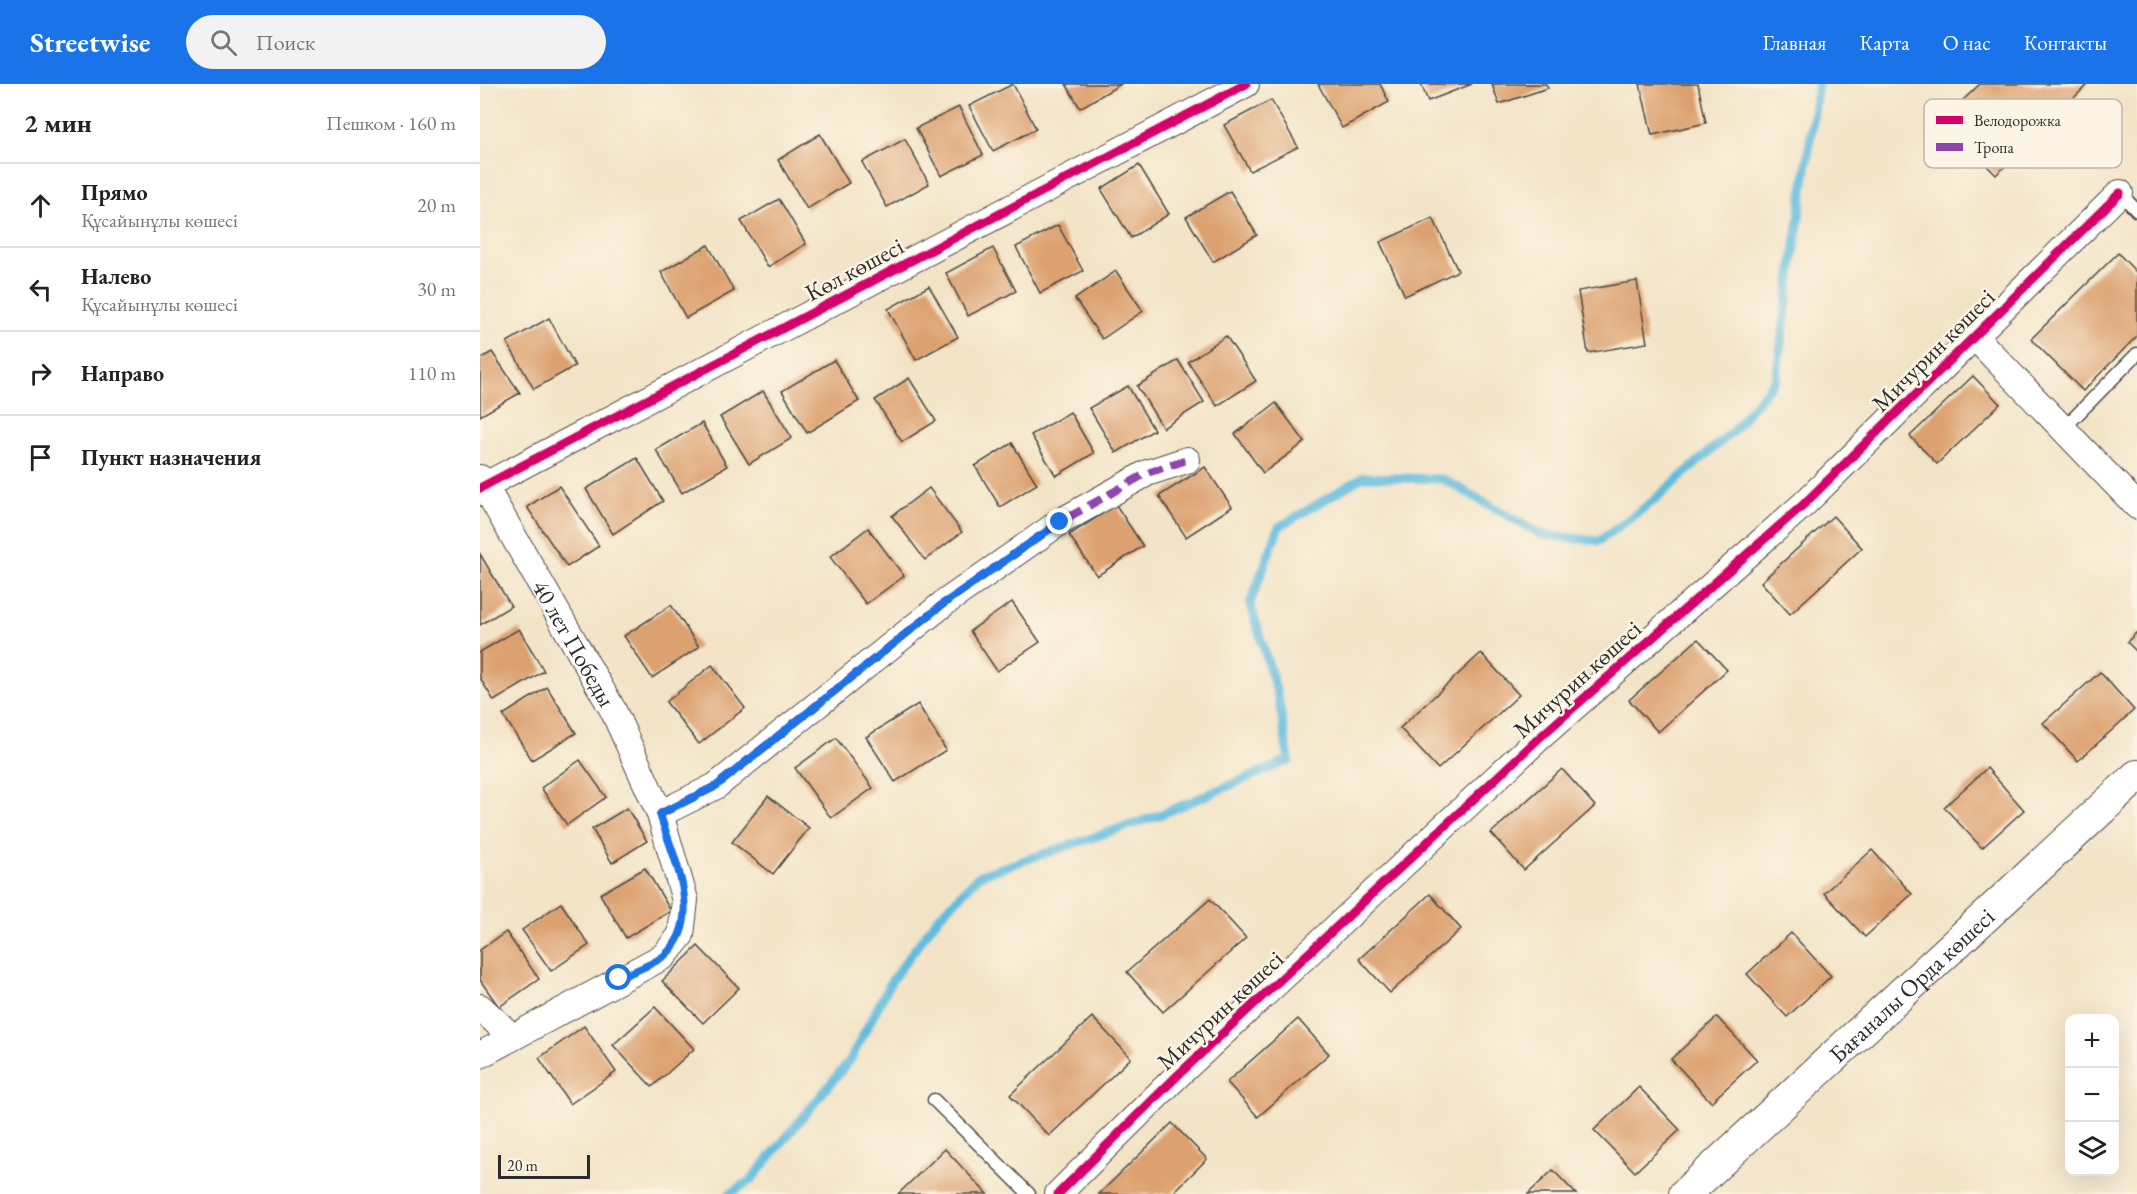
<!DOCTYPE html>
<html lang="ru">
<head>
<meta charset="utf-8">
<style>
	:root { --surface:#fff; --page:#f2f2f2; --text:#222; --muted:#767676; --line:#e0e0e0; --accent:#1a73e8 }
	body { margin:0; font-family:"EB Garamond",serif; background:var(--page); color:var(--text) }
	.controls { position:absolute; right:18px; bottom:18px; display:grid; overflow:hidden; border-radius:12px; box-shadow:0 6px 24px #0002 }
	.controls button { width:54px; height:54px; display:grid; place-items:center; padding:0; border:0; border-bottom:2px solid var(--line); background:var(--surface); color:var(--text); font:30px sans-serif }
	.scale { position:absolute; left:18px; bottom:15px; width:92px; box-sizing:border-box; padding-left:6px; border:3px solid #2b2b2b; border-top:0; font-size:16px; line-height:21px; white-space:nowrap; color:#2b2b2b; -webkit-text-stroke:4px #fcf5e5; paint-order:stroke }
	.stop { position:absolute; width:18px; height:18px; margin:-14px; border:4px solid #1a73e8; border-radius:50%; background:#fff }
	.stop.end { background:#1a73e8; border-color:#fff; box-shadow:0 2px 6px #0008 }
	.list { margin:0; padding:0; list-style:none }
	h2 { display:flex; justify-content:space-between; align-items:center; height:78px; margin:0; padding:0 24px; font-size:26px }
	h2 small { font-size:20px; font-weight:400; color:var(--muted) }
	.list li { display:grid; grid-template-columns:39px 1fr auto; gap:18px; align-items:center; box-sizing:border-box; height:84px; padding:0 24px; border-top:2px solid var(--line) }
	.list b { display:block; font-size:22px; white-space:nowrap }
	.list p { margin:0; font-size:20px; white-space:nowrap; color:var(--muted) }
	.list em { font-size:20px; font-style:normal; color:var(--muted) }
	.icon { flex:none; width:33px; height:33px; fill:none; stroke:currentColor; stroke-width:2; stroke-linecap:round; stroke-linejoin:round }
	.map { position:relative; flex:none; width:1657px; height:1110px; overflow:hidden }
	header { display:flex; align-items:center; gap:36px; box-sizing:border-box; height:84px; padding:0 30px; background:var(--accent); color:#fff }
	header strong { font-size:28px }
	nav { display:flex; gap:33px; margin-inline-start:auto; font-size:21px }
	.search { width:420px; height:54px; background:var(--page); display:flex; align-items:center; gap:15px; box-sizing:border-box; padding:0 21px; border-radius:33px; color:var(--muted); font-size:22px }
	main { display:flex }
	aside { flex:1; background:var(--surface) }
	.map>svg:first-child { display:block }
</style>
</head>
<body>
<header>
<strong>Streetwise</strong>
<div class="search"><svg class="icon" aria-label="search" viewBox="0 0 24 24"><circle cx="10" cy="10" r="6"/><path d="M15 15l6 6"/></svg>Поиск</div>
<nav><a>Главная</a><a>Карта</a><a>О нас</a><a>Контакты</a></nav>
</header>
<main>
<aside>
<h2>2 мин<small>Пешком · 160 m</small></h2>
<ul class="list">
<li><svg class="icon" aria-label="ahead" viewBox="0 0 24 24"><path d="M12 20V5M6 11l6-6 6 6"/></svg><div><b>Прямо</b><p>Құсайынұлы көшесі</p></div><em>20 m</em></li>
<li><svg class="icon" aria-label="left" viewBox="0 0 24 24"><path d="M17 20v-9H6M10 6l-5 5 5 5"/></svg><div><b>Налево</b><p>Құсайынұлы көшесі</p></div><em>30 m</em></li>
<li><svg class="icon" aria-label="right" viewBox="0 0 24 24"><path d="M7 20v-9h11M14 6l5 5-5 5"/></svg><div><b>Направо</b></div><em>110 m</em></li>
<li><svg class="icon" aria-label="arrive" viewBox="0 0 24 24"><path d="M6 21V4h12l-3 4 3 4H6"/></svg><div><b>Пункт назначения</b></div></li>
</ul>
</aside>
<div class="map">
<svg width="1657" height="1110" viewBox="0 0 1657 1110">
	<rect width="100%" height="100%" fill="#fcf5e5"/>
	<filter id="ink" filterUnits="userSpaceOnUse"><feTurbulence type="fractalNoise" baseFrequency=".0167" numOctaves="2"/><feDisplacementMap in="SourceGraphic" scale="12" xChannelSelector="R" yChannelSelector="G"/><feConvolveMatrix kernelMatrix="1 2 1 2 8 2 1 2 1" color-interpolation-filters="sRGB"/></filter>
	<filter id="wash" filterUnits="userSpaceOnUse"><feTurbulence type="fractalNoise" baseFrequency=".008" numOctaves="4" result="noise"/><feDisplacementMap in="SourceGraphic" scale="24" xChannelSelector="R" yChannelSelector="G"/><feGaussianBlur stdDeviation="1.35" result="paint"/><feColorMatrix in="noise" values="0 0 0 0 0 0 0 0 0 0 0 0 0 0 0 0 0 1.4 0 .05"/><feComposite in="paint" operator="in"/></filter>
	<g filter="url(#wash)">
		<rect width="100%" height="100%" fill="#f3e4c7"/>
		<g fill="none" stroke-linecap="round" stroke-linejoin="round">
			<!-- stream -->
			<polyline stroke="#60bcde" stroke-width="9" points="249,1110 271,1096 370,976 412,896 457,835 500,791 680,731 809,676 798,612 770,519 799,443 883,393 963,395 1062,451 1119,457 1172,418 1253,347 1296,295 1338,0"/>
		</g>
		<g id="blocks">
			<!-- building -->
			<g fill="#dca170">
				<polygon points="533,0 556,45 513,67 489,22"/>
				<polygon points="586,0 641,0 600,24"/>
				<polygon points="838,0 900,0 909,18 862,44"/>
				<polygon points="941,0 992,0 948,17"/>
				<polygon points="1012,0 1066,0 1068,4 1019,20"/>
				<polygon points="1160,0 1218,0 1226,39 1172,51"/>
				<polygon points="1500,0 1608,0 1516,91 1462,36"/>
				<polygon points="791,16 818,63 770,87 744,41"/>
				<polygon points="479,23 503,71 461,92 436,44"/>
				<polygon points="340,50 369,99 327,125 298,76"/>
				<polygon points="425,55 449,100 407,123 382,78"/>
				<polygon points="659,81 689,130 651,154 621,105"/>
				<polygon points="750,107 777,151 733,178 706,133"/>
				<polygon points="299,115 326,160 288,183 261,137"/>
				<polygon points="953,134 978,187 925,212 900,158"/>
				<polygon points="578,141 603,187 560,209 536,163"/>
				<polygon points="228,161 254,207 206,234 181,188"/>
				<polygon points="513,164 536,207 488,232 466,189"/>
				<polygon points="1638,169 1657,189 1657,252 1603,307 1551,255"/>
				<polygon points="636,187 663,227 622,255 595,215"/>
				<polygon points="1157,197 1167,259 1108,269 1098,207"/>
				<polygon points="449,202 478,253 436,276 408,225"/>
				<polygon points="69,234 95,282 54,305 27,258"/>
				<polygon points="746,252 776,297 737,322 708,278"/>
				<polygon points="12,268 40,309 0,332 0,275"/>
				<polygon points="354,276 379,317 327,349 302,307"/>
				<polygon points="698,276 724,318 683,344 657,302"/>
				<polygon points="1493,292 1520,320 1457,380 1430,352"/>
				<polygon points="429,294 456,337 422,358 395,316"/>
				<polygon points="648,302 674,346 636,369 609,324"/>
				<polygon points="283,307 312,354 269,380 240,333"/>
				<polygon points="796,319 825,358 783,389 755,350"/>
				<polygon points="590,328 614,369 576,392 551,351"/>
				<polygon points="222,339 247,382 202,409 176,366"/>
				<polygon points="532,359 557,400 520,423 495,382"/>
				<polygon points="157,374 183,417 133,450 106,405"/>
				<polygon points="725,383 752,423 706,453 679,412"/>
				<polygon points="79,402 119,462 87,483 47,423"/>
				<polygon points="449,404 482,448 445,476 412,432"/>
				<polygon points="636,421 663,462 617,492 589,451"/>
				<polygon points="1353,432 1382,464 1310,530 1281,498"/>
				<polygon points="388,444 424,492 386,520 350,473"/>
				<polygon points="0,470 31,522 0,541"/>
				<polygon points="532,518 560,558 517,587 490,547"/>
				<polygon points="191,521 219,563 172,594 144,552"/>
				<polygon points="39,545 64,587 14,617 0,594 0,568"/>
				<polygon points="1657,548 1657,568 1647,558"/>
				<polygon points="1218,555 1247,586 1178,648 1149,616"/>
				<polygon points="1001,569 1039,611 958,685 920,644"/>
				<polygon points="232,581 265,624 219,660 186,618"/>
				<polygon points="1620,588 1654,626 1598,677 1563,639"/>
				<polygon points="67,603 96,649 52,676 23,631"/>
				<polygon points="438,620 466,666 415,698 386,653"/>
				<polygon points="356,654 393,704 351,734 315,684"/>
				<polygon points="100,676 126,713 87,741 61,704"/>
				<polygon points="1507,684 1544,726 1502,764 1464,723"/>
				<polygon points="1082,685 1115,722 1044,786 1011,749"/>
				<polygon points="288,712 329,744 293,790 252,758"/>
				<polygon points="147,724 167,757 132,779 112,745"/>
				<polygon points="1392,766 1432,810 1385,853 1344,809"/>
				<polygon points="165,784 191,827 146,854 120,810"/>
				<polygon points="950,810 981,845 910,909 879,875"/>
				<polygon points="730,815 766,854 683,928 647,888"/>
				<polygon points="81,819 109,861 71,887 42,846"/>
				<polygon points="26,848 59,895 19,923 0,896 0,866"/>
				<polygon points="1311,849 1351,892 1307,933 1267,890"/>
				<polygon points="218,862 259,904 223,939 182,897"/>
				<polygon points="175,923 214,965 172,1003 133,961"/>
				<polygon points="612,933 651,974 569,1052 530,1011"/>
				<polygon points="1237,933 1277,976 1231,1018 1191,975"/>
				<polygon points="818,935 849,970 778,1033 747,998"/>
				<polygon points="104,942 136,988 90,1020 59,974"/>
				<polygon points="1159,1003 1200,1046 1155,1088 1114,1046"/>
				<polygon points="692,1039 727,1075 692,1110 619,1110"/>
				<polygon points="465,1065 507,1110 418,1110"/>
				<polygon points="1073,1086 1096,1110 1048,1110"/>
			</g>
		</g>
	</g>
	<g filter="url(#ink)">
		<use href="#blocks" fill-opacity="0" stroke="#494742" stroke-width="1.5"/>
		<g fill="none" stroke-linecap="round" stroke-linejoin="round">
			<!-- service casing -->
			<g stroke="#494742" stroke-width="15">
				<g id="service">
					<polyline points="1640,109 1657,127"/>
					<polyline points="1583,345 1657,270"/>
					<polyline points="454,1016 549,1110"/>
				</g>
			</g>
			<!-- minor casing -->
			<g stroke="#494742" stroke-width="28">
				<g id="minor">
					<polyline points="1494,252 1657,422"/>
					<path id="s1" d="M0 394 133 626 180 730 205 816 201 851 184 872 0 971"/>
					<polyline points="0,404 766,0"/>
					<polyline points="180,730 236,702 463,520 580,438 667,389 707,376"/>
					<polyline points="0,923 32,953"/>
					<polyline points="578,1110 698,991 1059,654 1324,420 1640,109"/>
				</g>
			</g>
			<!-- tertiary casing -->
			<g stroke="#494742" stroke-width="34">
				<g id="tertiary">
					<path id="s2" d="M1205 1110 1657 692"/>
				</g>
			</g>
			<!-- service -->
			<use href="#service" stroke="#fff" stroke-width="12"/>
			<!-- minor -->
			<use href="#minor" stroke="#fff" stroke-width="26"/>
			<!-- tertiary -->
			<use href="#tertiary" stroke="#fff" stroke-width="32"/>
			<!-- quiet -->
			<polyline stroke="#8e44ad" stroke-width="8" stroke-dasharray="15 8" stroke-linecap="butt" points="180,730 236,702 463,520 580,438 667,389 707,376"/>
			<!-- cycleway casing -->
			<g stroke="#fcf5e5" stroke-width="13">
				<g id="cycleway">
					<polyline points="0,404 766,0"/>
					<polyline points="578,1110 698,991 1059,654 1324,420 1640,109"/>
				</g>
			</g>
			<!-- cycleway -->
			<use href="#cycleway" stroke="#d6006c" stroke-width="9"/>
		</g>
	</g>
	<g fill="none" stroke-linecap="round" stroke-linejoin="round" filter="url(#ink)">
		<!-- route -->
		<path stroke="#1a73e8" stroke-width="8" d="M139 894C153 887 173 881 185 871 226 835 192 772 180 730L236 702 463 520 580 438"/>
	</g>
	<g text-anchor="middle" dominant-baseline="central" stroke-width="5" stroke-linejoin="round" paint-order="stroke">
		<!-- street labels -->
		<g font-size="24" fill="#2b2b2b" stroke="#fcf5e5">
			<text transform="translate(374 185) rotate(-28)">Көл көшесі</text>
			<text transform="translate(1453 266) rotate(-45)">Мичурин көшесі</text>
			<text stroke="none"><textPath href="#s1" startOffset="190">40 лет Победы</textPath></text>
			<text transform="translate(1097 595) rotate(-42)">Мичурин көшесі</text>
			<text stroke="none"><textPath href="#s2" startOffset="308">Бағаналы Орда көшесі</textPath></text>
			<text transform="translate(740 926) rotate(-43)">Мичурин көшесі</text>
		</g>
	</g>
	<!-- legend -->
	<rect x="1444" y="15" width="198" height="69" rx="9" fill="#fcf5e5" stroke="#bdb8ad" stroke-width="1.5"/>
	<rect x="1456" y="32" width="27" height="8" fill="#d6006c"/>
	<rect x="1456" y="59" width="27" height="8" fill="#8e44ad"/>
	<g font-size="16" fill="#2b2b2b">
		<text x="1494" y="42">Велодорожка</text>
		<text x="1494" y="69">Тропа</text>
	</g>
</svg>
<div class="controls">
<button>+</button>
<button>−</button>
<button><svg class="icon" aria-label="layers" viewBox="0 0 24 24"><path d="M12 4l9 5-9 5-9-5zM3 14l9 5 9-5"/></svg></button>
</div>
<div class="scale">20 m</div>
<div class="stop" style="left:139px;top:894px"></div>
<div class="stop end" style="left:580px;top:438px"></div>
</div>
</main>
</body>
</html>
